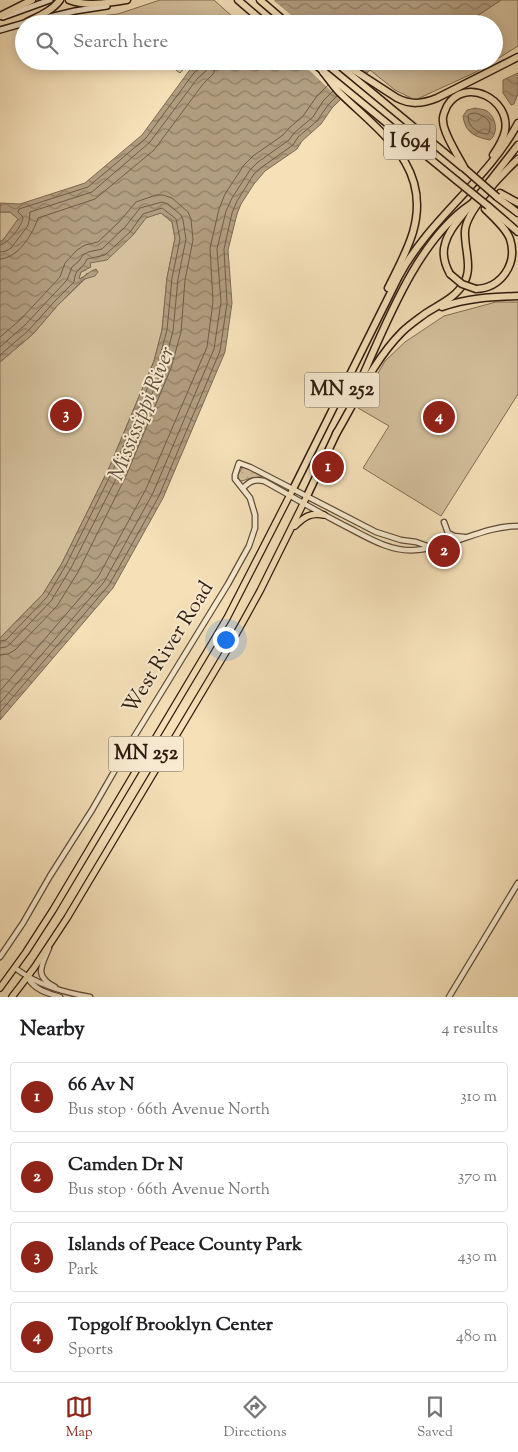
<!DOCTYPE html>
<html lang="en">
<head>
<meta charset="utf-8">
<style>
	:root { --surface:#fff; --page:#f6f6f6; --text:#202124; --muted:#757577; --line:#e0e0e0; --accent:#8f2418 }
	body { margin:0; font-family:"Sorts Mill Goudy",serif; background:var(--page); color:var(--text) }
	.you { position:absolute; left:225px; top:639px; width:18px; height:18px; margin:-12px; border:4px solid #fff; border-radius:50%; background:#1a73e8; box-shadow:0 0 0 8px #1a73e833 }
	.badge { display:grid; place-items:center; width:32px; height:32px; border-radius:50%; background:var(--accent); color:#fff; font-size:16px; font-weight:700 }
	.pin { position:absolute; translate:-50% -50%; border:2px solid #fff; box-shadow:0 1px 5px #0006 }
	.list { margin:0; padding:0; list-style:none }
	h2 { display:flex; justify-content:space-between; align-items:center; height:65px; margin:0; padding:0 20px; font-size:21px }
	h2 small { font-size:16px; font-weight:400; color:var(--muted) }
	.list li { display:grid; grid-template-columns:32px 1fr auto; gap:15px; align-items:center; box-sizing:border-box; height:70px; margin:0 10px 10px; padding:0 10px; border:1px solid var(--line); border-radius:5px }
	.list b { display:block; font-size:19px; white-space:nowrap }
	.list p { margin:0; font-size:16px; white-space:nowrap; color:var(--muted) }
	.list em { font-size:16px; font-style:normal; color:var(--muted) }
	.icon { flex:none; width:28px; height:28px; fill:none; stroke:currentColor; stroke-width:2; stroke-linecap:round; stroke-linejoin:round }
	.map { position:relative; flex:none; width:518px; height:997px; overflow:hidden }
	.search { position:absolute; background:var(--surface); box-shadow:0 2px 12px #0003; left:15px; right:15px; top:15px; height:55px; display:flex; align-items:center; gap:12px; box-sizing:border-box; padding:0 18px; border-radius:28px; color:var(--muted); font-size:19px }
	.sheet { height:385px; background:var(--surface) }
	nav { display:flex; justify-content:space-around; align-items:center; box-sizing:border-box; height:70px; border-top:1px solid var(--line); background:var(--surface); font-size:14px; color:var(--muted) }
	nav a { display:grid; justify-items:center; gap:2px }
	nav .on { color:var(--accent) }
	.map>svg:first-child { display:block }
</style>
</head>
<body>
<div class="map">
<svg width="518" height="997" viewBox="0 0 518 997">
	<defs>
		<pattern id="grass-dots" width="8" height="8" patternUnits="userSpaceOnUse" patternTransform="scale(1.25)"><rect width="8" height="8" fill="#d3bf9b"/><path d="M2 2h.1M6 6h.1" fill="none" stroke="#b5a484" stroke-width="1.8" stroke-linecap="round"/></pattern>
		<pattern id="water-waves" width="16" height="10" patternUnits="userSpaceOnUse" patternTransform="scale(1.25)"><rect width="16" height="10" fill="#b19d7f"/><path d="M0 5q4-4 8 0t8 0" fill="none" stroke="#907f66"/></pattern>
	</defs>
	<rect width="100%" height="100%" fill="#f5e0b8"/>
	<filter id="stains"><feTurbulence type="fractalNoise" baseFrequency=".004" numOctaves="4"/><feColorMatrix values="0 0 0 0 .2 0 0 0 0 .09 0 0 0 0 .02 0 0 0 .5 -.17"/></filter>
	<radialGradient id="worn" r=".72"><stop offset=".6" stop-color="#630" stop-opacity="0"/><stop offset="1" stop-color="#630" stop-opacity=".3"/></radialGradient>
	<!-- grass -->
	<polygon fill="url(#grass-dots)" stroke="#806d55" points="244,467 261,475 260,477 251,478 242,481 239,480 238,475 242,468"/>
	<!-- park -->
	<g fill="#d3bf9b" stroke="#806d55">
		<polygon points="160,0 214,0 235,19 231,24 56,23 75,19 118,14"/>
		<polygon points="501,0 518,0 518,46 494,61 494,24 465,24"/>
		<polygon points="164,61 191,61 180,73"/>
		<polygon points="382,61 493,61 476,72 415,100 395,90 370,70"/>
		<polygon points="0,212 10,212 19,219 3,240 0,241"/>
		<polygon points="161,213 172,222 175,238 167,278 162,330 154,361 109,468 62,563 43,594 0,638 0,362 33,334 57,306 85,279 87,273 85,276 79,279 79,278 81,272 86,270 90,263 133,235 146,217"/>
		<polygon points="496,302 518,302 518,394 441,516 363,468 389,426 358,408 385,361 405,342 444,316"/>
	</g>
	<!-- water -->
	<g fill="url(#water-waves)" stroke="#7d6952">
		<polygon points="276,0 501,0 465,24 245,24"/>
		<path d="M200 61H382L370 70 332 108 321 124 302 141 297 149 265 171 254 184 241 204 237 214 228 250 232 303 225 352 163 498 113 588 0 720V638L43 594 62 563 109 468 154 361 162 330 167 278 175 238 172 222 161 213 146 218 133 235 107 260 90 263 91 267 81 272 79 278 80 279C86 276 89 271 96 269L98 272 95 276 85 279 81 282 57 306 33 334 0 362V241L3 240 18 219 10 212H0V203L20 204 85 183 142 135 189 71Z"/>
		<polygon points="518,73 518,94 514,104 511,105 503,93 503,80"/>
		<path d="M475 108C478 109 484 109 487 111 496 117 499 133 490 140 474 137 465 132 463 116L467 110Z"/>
	</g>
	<!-- pier -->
	<g fill="#f5e0b8">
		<polygon points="271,0 273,0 302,24 251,24 246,19 259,12 263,6"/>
		<polygon points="297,61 349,61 368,76 342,101 311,72"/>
	</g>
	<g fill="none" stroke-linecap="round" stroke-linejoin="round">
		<!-- shore -->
		<g stroke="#705c47" stroke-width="1">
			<path d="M475 113C486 116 494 122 488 134 478 134 468 127 468 116L470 114Z"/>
			<path d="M0 245C8 244 23 225 23 217L18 212 19 209 88 187 146 138 193 74 202 66 203 61"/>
			<polyline points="0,252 6,251 11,248 27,227 29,222 30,212 92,192 150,142 197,79 207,70 209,61"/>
			<path d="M0 259C19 258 33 233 38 218L95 199 154 150 203 84 213 74 216 67 217 61"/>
			<polyline points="0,337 20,320 60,277 65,263 77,250 85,245 98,242 119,222 136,202 156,195 163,195 172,198 188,212 191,219 193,240 185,280 181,332 171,368 126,476 78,572 57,606 15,650 8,654 0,655"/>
			<polyline points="0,347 25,325 67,280 72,267 79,261 83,255 88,252 102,249 125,227 140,208 162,202 168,204 181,215 183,220 186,239 178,279 173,331 164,365 119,473 71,568 51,601 10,644 6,647 0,648"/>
			<path d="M0 355 29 330 54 302 74 282C75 267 82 271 87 259L105 255 130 232 143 214 162 208 176 219 180 239 172 278 167 330 158 363 113 470 66 565 47 597 6 640 0 641"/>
			<polyline points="0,691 98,577 146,489 207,347 213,302 210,248 219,209 225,194 244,165 253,156 283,135 289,128 303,116 317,96 328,85"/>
			<polyline points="0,703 104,582 153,493 214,349 221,302 217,249 226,211 232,198 250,170 258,162 289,140 294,133 313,117 323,101 333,91"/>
			<polyline points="0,712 109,585 159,496 220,351 227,303 224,249 232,213 237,201 254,174 262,167 293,145 298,137 317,121 328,105 337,96"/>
		</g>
		<!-- tertiary casing -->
		<g stroke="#604c39" stroke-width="7">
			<g id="tertiary">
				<path d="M243 488C250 481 254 479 264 481 293 497 321 514 351 529 370 539 392 552 415 550 451 548 483 526 518 526"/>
				<polyline points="444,522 448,533 454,536 464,537"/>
				<path d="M49 948C42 965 33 976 55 987"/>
				<polyline points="0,957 23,923 50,876 92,810 134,737 228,584 249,546 255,528 255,515 250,498 235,479 235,475 239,463 250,467 376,532 401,540 416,542 430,547"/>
				<path d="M15 968C38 985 62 992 90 997"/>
				<path d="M28 978C35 990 47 993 60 997"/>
				<polyline points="449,997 518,883"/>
			</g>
		</g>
		<!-- secondary casing -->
		<g stroke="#2e1b0f" stroke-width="8">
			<g id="secondary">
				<polyline points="3,17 50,0"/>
				<polyline points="37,20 75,11 107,6"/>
				<polyline points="0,30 28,22"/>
			</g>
		</g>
		<!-- trunk casing -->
		<g stroke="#2e1b0f" stroke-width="8">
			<g id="trunk">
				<path d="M295 526C304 517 311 512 324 515"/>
				<polyline points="0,988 26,952 53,910 227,618 293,489"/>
				<polyline points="12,997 34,968 67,918 229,647 260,591 307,496"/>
			</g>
		</g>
		<!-- motorway casing -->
		<g stroke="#2e1b0f" stroke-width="9">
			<g id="motorway">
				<path d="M69 0C86 7 109 3 127 0"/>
				<polyline points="238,0 266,24"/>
				<polyline points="260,0 288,24"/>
				<polyline points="0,16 32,0"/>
				<path d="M27 22C39 16 52 11 60 0"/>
				<polyline points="311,61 456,180"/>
				<polyline points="334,61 462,167"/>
				<path d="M340 61 397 98C411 105 422 104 437 98L518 57"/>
				<path d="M323 72C329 79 334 87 340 93 381 133 432 166 413 232 407 252 397 270 388 288"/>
				<path d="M465 169C459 157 443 133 443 121 442 116 445 111 447 106 465 76 511 99 505 131 503 140 498 148 493 155"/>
				<polyline points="500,193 518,203"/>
				<polyline points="497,197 518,213"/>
				<polyline points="488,206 518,232"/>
				<path d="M450 274C445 265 442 254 445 244 448 232 457 222 465 212 483 190 501 167 518 145"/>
				<path d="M476 289C501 288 518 264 510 239 506 228 494 218 485 209"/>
				<path d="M442 307C467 298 491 297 518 296"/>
				<path d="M354 395C382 335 414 242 471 204"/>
				<path d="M336 434C356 400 374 360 402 332 409 325 418 319 426 313 440 304 455 298 464 283 473 267 464 248 465 231 466 211 503 173 518 159"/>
				<path d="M293 489 399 276C430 218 487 181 518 123"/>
				<polyline points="307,496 337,432"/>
			</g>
		</g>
		<!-- tertiary -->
		<use href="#tertiary" stroke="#f8ebd1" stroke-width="4.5"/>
		<!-- secondary -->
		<use href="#secondary" stroke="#f8ebd1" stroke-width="5"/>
		<!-- trunk -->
		<use href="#trunk" stroke="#f5e0b8" stroke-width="5.5"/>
		<!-- motorway -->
		<use href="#motorway" stroke="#f5e0b8" stroke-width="6"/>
		<!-- motorway-bridge casing -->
		<g stroke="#2e1b0f" stroke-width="9" stroke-linecap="butt">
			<g id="motorway-bridge">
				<polyline points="465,169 497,197"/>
				<polyline points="456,180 488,206"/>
				<polyline points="450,274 462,284 476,289"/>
			</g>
		</g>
		<!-- motorway-bridge -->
		<use href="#motorway-bridge" stroke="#f5e0b8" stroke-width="6"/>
	</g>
	<g text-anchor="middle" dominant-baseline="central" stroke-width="4" stroke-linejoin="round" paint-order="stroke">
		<!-- shield labels -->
		<g fill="#f8ebd1" stroke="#6b5949" stroke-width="1">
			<rect x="384" y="124.5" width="52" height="35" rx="4"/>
			<rect x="304.5" y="372.5" width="75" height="35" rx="4"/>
			<rect x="108.5" y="736.5" width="75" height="35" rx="4"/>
		</g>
		<g font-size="20" font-weight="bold" fill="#2e1b0f">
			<text x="410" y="142">I 694</text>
			<text x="342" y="390">MN 252</text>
			<text x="146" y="754">MN 252</text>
		</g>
		<!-- street labels -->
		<g font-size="21" fill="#2e1b0f" stroke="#f8ebd1">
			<text transform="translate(169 648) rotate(-58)">West River Road</text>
		</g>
		<!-- water labels -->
		<g font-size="22" font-style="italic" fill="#624f3c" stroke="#f8ebd1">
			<text transform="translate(143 414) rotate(-68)">Mississippi River</text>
		</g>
	</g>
	<rect width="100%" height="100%" filter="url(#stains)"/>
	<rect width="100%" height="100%" fill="url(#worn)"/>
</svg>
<div class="you"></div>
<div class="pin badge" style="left:328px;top:467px">1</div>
<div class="pin badge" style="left:444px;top:551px">2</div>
<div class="pin badge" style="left:66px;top:415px">3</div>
<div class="pin badge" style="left:439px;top:417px">4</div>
<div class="search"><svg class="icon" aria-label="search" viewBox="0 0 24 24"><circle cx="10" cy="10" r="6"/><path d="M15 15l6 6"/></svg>Search here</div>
</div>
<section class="sheet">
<h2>Nearby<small>4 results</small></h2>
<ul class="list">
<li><span class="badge">1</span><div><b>66 Av N</b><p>Bus stop · 66th Avenue North</p></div><em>310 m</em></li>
<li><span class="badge">2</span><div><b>Camden Dr N</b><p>Bus stop · 66th Avenue North</p></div><em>370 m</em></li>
<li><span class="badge">3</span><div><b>Islands of Peace County Park</b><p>Park</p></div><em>430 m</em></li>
<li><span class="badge">4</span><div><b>Topgolf Brooklyn Center</b><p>Sports</p></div><em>480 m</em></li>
</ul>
</section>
<nav>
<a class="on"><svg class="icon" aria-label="map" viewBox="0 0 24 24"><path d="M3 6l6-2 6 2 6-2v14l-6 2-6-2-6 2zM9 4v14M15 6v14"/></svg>Map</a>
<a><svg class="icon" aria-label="directions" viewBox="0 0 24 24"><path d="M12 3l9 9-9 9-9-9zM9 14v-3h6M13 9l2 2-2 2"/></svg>Directions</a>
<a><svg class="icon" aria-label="saved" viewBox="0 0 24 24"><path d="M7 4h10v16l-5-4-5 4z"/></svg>Saved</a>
</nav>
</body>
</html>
